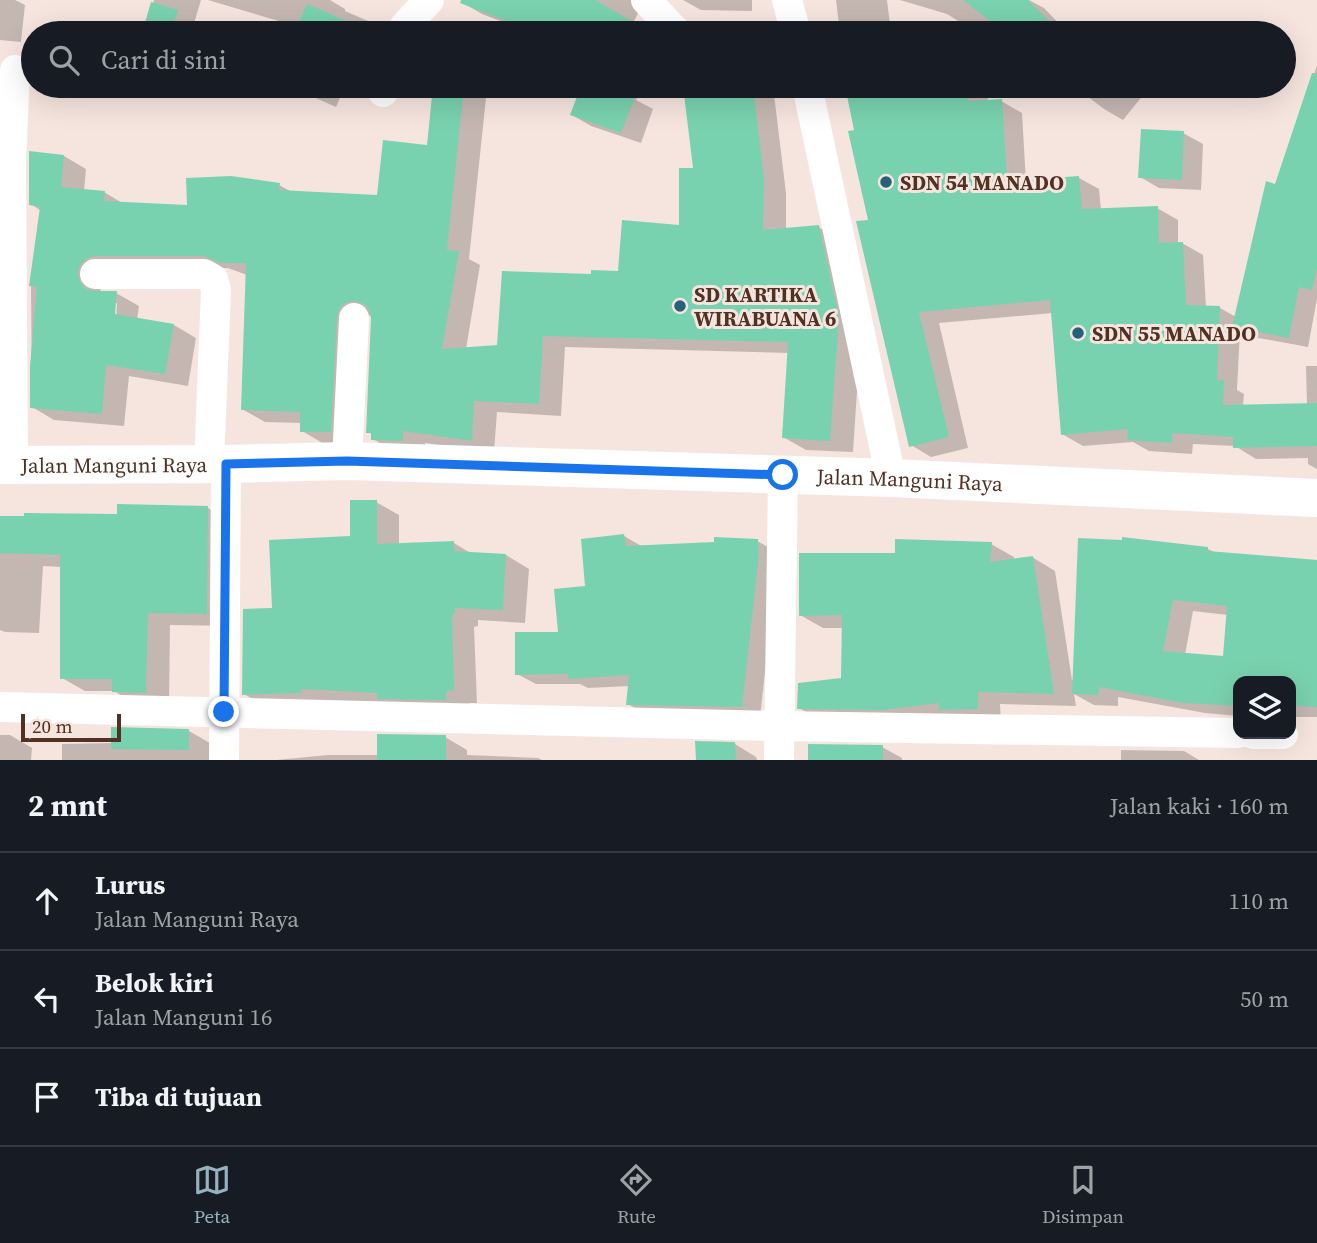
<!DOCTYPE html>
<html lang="id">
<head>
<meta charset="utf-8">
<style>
	:root { --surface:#171b24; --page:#20242c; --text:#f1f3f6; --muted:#9ea1a6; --line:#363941; --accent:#96b2be }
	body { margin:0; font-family:"Source Serif 4",serif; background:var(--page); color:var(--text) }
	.controls { position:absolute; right:21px; bottom:21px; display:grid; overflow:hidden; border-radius:14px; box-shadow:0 7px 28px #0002 }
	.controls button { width:63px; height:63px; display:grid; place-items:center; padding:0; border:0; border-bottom:2px solid var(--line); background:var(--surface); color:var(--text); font:35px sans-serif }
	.scale { position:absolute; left:21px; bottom:18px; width:100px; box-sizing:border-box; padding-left:7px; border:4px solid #503122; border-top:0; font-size:19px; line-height:24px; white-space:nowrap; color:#503122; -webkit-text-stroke:5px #f6e5de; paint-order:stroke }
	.stop { position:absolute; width:21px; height:21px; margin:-16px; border:5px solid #1a73e8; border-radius:50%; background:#fff }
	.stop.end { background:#1a73e8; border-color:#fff; box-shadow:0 2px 7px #0008 }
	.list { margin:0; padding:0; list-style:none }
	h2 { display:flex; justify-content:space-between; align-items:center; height:91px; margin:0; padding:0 28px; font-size:30px }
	h2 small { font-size:23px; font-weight:400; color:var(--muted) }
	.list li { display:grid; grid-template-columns:46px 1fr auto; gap:21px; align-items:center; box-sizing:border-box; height:98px; padding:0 28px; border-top:2px solid var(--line) }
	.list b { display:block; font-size:26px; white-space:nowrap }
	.list p { margin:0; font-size:23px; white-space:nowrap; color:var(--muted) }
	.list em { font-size:23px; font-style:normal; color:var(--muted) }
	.icon { flex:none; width:38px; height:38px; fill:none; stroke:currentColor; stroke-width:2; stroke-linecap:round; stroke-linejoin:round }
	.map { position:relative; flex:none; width:1317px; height:760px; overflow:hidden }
	.search { position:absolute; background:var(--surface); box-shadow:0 7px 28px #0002; left:21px; right:21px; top:21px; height:77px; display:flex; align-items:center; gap:18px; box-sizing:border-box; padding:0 24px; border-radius:38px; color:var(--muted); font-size:26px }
	.sheet { height:385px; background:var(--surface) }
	nav { display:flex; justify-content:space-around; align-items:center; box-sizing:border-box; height:98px; border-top:2px solid var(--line); background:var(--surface); font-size:19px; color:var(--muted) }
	nav a { display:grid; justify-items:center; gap:4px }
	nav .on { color:var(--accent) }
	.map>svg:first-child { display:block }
</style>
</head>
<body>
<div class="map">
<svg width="1317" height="760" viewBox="0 0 1317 760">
	<rect width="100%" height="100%" fill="#f6e5de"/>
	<!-- shadow -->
	<g fill="#0003" fill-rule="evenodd">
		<polygon points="0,0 15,0 25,5 21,42 0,40"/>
		<polygon points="154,0 201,0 191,33 144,33"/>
		<polygon points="208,0 330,0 345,9 345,11 396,33 296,33 299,27"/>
		<polygon points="464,0 645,0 633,23 651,33 532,33 482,14 463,3"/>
		<polygon points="683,0 752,0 752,11 701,10"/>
		<polygon points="836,0 887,0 891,33 840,33"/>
		<polygon points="900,0 1029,0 1044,8 1068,33 1021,33 1017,31 1017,33 1000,33 963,24 947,14"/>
		<polygon points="1317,65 1317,299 1308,347 1253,337 1240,330 1237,390 1244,394 1243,406 1307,405 1306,366 1317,366 1317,469 1308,464 1308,458 1256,459 1235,446 1193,444 1192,454 1149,451 1133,442 1083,446 1062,434 1053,313 939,323 968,448 931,457 911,445 847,86 898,86 905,90 944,222 934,86 987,86 988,102 1001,101 1022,113 1026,182 1079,178 1099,189 1101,210 1157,208 1178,220 1178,244 1182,243 1203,255 1206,307 1220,308 1236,317"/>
		<polygon points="289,86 345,86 336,107"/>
		<path d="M435 86H465L486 98 469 259 480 265 466 349 499 347 592 276 619 273 680 227 695 170 685 86H773L786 193V230L818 227 841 240 861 331 853 452 806 450 783 437 789 353 565 347 561 416 497 412 494 452 425 443V453L395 452 373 439V435L368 432 372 314 362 321 353 444H324L302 431V423L265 422 242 409 247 275 228 268H118L100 287 101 293H116L139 306 137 320 174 325 196 338 188 386 129 376 124 426 54 420 32 407 31 287 41 211 31 204 64 156 86 169 84 191 104 192 124 204 188 206 279 185 292 192 379 197 429 147ZM114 303H117L116 323Z"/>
		<polygon points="583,86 644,86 636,100 653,109 641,143 591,126 572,115"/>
		<polygon points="1074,86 1133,86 1144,94 1123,120 1104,109"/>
		<polygon points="1183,133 1203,144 1201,190 1159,188 1140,177"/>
		<polygon points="376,502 399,515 399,545 454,543 472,554 506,555 529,569 525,623 478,620 478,626 474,627 477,703 469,703 469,713 267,707 244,694 274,610 351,537"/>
		<polygon points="208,508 231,521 230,626 170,625 169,705 136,704 114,691 85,691 62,678 62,567 43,566 39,633 5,632 0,630 0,518 119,515"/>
		<polygon points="624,536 643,547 757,541 776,551 777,565 760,717 647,715 628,704 630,686 588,688 580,684 536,684 517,674 560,634 587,587"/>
		<polygon points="991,544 1014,557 1014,560 1032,557 1055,571 1072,680 1208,549 1216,553 1317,561 1317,644 1228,615 1193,611 1185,655 1317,668 1317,717 1291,717 1291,681 1238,681 1238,716 1205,713 1118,697 1118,706 1094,705 1074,694 1076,706 1000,704 1001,721 822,721 799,708 843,680 843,628 823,628 800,615 897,555"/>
		<polygon points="189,731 210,743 210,760 62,760 62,744 112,743"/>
		<polygon points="0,735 10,735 32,748 31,760 0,760"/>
		<polygon points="445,737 467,750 467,755 538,758 542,760 276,760 328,755 379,755"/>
		<polygon points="697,743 735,744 756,757 757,760 698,760"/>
		<polygon points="810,746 882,747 902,758 902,760 810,760"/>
		<polygon points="1121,750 1184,751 1199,760 1121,760"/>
	</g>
	<!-- building -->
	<g fill="#79d2af" fill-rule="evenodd">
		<polygon points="461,0 595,0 653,33 538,33 460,3"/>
		<polygon points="963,0 1028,0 1061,33 1021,33 998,27"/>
		<polygon points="151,2 178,10 171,33 142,33"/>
		<polygon points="307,4 375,33 294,33"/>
		<polygon points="1312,73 1317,74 1317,268 1312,290 1299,287 1289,338 1232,327 1266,181 1275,184"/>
		<polygon points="433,86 464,86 447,250 459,251 442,349 497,345 502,271 591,274 591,270 618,271 622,220 679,225 679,168 693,168 683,86 753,86 764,179 763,230 819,225 839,317 830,441 782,438 788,342 543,336 539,404 474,401 472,441 403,431 403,441 371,440 371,433 366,433 371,318 369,309 364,304 354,301 345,303 340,308 337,317 331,432 300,432 300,412 241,410 246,263 221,263 204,256 95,256 86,259 80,265 78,273 80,282 86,289 94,291 117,291 115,314 174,324 165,374 106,365 102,414 30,408 30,366 37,287 29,286 40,207 29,205 29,151 64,155 61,187 105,191 104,201 187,205 186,178 231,176 280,183 279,190 377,195 383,140 427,145"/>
		<polygon points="581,86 605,86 635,97 621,133 570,115"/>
		<polygon points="845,86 967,86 968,101 1002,99 1007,181 1079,176 1082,209 1158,206 1159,243 1183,242 1186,305 1220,306 1217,380 1224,380 1223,405 1317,403 1317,446 1233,448 1233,437 1172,433 1172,443 1127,440 1128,429 1061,435 1050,300 919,312 949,437 909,447 856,221 868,220 848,131 854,130"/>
		<polygon points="1141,129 1184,131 1182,180 1138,178"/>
		<polygon points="350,500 377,500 377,544 454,541 454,551 506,554 503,610 455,608 455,614 452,614 454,690 447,691 446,700 377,699 377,693 301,689 301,693 242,695 243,609 272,608 269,540 350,536"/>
		<polygon points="117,504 208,506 207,614 148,613 146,693 112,692 112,679 60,679 60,555 0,553 0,516 24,516 24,513 117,514"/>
		<polygon points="624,534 626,546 714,542 714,537 758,539 759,554 742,707 626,705 629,675 568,679 568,674 515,675 515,632 558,632 554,589 585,586 581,539"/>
		<path d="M1122 537 1208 547V551L1317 560V707L1291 706V681H1238V706L1183 703 1099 687 1098 695 1072 694 1078 538 1122 540ZM1173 600 1227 606 1223 656 1163 651Z"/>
		<polygon points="895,539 992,542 990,562 1033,556 1054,694 978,692 978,709 939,710 939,703 884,710 797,709 798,683 841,678 842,615 799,616 799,553 895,553"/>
		<polygon points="111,727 189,729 189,750 111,749"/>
		<polygon points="377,734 446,735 446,760 377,760"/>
		<polygon points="695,741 735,742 736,760 696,760"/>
		<polygon points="808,744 883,745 883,760 808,760"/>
	</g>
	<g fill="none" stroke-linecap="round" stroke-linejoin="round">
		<!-- street -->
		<g stroke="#fff" stroke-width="30">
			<polyline points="646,0 677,33"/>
			<polyline points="787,0 796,33"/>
			<polyline points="402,33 404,27 429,0"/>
			<polyline points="807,86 891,478"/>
			<polyline points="383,92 385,86"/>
			<polyline points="95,274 204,274 213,279 216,290 209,464"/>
			<polyline points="347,461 354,318"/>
			<polyline points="13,465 11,162 15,70"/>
			<polyline points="0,707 779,726 1238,733"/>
			<polyline points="1253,734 1283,734"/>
			<polyline points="224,760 226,464"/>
			<polyline points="779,760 783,475"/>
		</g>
		<!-- secondary -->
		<path stroke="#fff" stroke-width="38" id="s1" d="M0 465 226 464 347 461 891 478 1317 498"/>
	</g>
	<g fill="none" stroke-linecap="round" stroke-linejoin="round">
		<!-- route -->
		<polyline stroke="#1a73e8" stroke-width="9" points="224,712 226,464 347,461 783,475"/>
	</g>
	<!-- markers -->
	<g fill="#26637a" stroke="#f6e5de" stroke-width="2.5">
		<circle cx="886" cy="182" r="7"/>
		<circle cx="680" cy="306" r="7"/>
		<circle cx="1078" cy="333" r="7"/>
	</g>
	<g text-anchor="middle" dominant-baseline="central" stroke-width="6" stroke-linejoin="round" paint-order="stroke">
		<!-- poi labels -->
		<g font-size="21" font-weight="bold" fill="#503122" stroke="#f6e5de" text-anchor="start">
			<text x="900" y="182">SDN 54 MANADO</text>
			<text x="694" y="294">SD KARTIKA<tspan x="694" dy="24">WIRABUANA 6</tspan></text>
			<text x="1092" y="333">SDN 55 MANADO</text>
		</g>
		<!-- street labels -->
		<g font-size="21" fill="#503122" stroke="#f6e5de">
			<text stroke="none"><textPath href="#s1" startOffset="114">Jalan Manguni Raya</textPath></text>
			<text stroke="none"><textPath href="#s1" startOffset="910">Jalan Manguni Raya</textPath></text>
		</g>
	</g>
</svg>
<div class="controls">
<button><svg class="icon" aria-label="layers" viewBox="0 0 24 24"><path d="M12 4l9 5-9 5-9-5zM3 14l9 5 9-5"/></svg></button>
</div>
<div class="scale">20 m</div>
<div class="stop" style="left:783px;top:475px"></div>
<div class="stop end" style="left:224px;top:712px"></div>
<div class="search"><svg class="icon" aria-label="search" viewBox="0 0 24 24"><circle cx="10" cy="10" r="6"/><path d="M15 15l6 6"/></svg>Cari di sini</div>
</div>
<section class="sheet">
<h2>2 mnt<small>Jalan kaki · 160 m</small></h2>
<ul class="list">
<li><svg class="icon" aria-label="ahead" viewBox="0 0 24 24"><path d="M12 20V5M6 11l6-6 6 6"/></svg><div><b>Lurus</b><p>Jalan Manguni Raya</p></div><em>110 m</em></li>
<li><svg class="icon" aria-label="left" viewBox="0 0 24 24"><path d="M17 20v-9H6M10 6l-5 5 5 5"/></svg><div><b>Belok kiri</b><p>Jalan Manguni 16</p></div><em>50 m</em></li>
<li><svg class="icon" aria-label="arrive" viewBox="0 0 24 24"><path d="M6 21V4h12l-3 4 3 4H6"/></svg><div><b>Tiba di tujuan</b></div></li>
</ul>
</section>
<nav>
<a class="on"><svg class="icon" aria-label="map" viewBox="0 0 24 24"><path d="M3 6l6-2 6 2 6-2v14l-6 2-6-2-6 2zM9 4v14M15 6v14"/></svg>Peta</a>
<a><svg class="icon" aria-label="directions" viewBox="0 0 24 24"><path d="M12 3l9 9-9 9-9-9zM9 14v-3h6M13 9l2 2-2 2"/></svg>Rute</a>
<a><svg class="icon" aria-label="saved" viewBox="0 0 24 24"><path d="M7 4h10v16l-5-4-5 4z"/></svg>Disimpan</a>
</nav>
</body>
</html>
